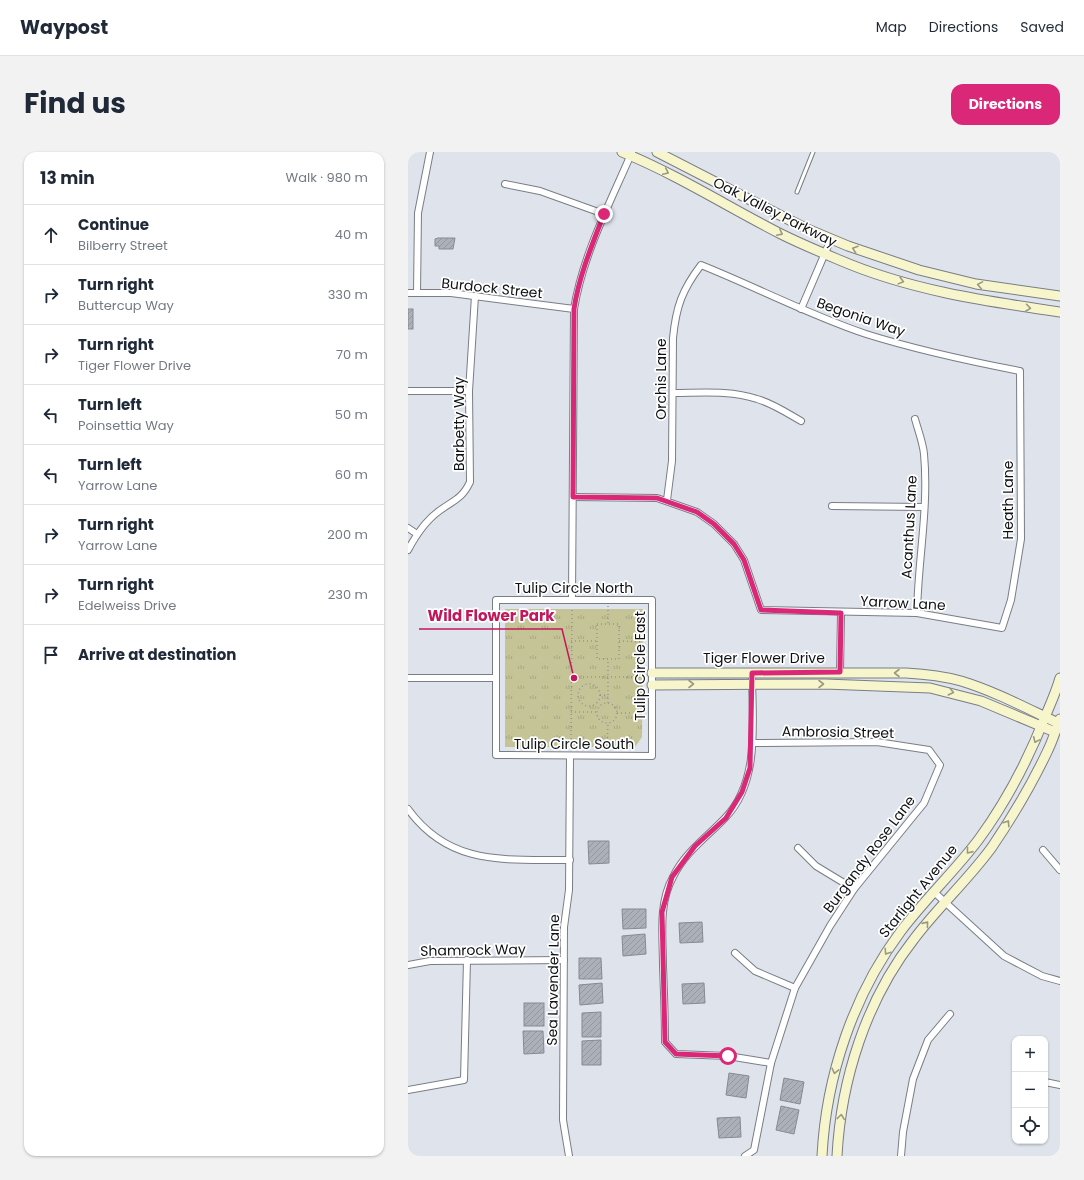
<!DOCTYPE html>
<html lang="en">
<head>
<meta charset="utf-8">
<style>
	:root { --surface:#fff; --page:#f2f2f3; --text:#1f2937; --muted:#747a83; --line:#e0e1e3; --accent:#db2777 }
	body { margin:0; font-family:Poppins,sans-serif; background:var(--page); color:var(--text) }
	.controls { position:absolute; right:12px; bottom:12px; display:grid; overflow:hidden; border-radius:8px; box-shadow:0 1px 3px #0004 }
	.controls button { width:36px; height:36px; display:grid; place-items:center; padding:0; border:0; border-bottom:1px solid var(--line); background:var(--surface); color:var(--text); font:20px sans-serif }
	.stop { position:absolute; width:12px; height:12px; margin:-9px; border:3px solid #db2777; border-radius:50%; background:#fff }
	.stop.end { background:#db2777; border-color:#fff; box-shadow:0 1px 4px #0008 }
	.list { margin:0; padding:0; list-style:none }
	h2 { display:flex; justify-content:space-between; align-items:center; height:52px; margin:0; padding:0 16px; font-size:17px }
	h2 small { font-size:13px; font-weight:400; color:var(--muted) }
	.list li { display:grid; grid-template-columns:26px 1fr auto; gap:12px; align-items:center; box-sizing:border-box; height:60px; padding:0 16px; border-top:1px solid var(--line) }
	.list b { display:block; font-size:15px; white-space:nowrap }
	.list p { margin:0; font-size:13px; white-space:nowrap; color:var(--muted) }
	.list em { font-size:13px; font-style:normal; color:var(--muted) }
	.icon { flex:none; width:22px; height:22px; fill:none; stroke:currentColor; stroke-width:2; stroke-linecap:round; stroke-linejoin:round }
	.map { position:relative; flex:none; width:652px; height:1004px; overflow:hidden; border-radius:12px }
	header { display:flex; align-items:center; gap:24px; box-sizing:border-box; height:56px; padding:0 20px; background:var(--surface); border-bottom:1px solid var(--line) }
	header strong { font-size:19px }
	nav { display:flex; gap:22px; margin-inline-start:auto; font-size:14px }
	.intro { display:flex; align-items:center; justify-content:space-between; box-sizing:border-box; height:96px; padding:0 24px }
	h1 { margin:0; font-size:28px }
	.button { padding:10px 18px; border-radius:12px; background:var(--accent); color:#fff; font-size:14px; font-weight:700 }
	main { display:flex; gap:24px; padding:0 24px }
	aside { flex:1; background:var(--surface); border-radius:12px; box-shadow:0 1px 3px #0004 }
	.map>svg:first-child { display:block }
</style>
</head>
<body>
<header>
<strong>Waypost</strong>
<nav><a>Map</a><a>Directions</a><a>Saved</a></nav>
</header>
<div class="intro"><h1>Find us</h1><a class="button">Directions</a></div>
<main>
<aside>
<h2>13 min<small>Walk · 980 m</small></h2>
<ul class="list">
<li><svg class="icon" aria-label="ahead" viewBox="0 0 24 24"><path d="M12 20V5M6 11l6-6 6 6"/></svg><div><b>Continue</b><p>Bilberry Street</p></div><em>40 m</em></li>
<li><svg class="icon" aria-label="right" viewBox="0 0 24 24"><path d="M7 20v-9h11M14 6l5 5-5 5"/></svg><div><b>Turn right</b><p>Buttercup Way</p></div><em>330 m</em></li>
<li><svg class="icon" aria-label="right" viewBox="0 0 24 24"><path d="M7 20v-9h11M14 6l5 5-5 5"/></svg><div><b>Turn right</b><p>Tiger Flower Drive</p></div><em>70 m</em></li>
<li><svg class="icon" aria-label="left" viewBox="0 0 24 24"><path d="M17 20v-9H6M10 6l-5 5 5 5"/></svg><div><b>Turn left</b><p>Poinsettia Way</p></div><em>50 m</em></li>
<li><svg class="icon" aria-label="left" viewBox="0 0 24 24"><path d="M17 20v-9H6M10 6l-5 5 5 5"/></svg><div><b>Turn left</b><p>Yarrow Lane</p></div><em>60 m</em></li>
<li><svg class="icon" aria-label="right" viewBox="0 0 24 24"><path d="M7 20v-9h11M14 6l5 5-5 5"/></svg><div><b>Turn right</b><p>Yarrow Lane</p></div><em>200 m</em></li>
<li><svg class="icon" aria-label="right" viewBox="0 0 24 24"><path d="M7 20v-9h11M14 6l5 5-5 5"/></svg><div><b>Turn right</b><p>Edelweiss Drive</p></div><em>230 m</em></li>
<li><svg class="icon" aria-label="arrive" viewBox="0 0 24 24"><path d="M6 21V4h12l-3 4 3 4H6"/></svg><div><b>Arrive at destination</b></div></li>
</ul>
</aside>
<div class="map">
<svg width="652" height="1004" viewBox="0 0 652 1004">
	<defs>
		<pattern id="grass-tufts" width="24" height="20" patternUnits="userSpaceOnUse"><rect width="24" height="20" fill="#c5c497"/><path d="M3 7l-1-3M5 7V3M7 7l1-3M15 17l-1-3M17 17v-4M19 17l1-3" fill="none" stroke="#a8a781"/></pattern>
		<pattern id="building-hatch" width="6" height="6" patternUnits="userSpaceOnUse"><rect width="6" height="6" fill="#acb1b9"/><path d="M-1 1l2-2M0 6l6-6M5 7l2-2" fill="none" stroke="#93979e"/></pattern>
	</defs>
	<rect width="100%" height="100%" fill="#dee3ec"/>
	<!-- grass -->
	<polygon fill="url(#grass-tufts)" points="97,457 235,457 234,585 227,595 97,595"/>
	<!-- pitch -->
	<polygon fill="#c5c497" points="190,473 210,474 210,506 190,506"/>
	<!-- building -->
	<g fill="url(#building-hatch)" stroke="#868b93">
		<polygon points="30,86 47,86 45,97 31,97 31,94 27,94 27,87"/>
		<rect x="0" y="157" width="5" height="20"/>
		<polygon points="180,689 201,689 201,711 181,712"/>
		<polygon points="214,757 238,757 238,776 215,777"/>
		<polygon points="294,770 295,790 272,791 271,771"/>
		<polygon points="237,782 238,802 215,804 214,784"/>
		<polygon points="171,806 193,806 194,827 171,827"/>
		<polygon points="194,831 195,851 172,853 171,833"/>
		<polygon points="296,831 297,851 275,852 274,832"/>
		<rect x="116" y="851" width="20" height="23"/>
		<polygon points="193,860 193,885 174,885 174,861"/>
		<polygon points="115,879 135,879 136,901 116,902"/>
		<polygon points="193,888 193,913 174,913 174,889"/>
		<polygon points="321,921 341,924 338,946 318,943"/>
		<polygon points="376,926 396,930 392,952 372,948"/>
		<polygon points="373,954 391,958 386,982 368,978"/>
		<polygon points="332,965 333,985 311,986 309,966"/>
	</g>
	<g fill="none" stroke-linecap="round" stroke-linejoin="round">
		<!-- lane casing -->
		<g stroke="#797e86" stroke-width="5">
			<polyline id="lane" points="389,40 405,0"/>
		</g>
		<!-- street casing -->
		<g stroke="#797e86" stroke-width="8">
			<g id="street">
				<polyline points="97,32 132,39 196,62"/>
				<polyline points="0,141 43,141 166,157"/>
				<polyline points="9,141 10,61 22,0"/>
				<polyline points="393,157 423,87"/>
				<polyline points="0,239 61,239"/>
				<path d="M265 241C293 241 322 238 349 247 364 251 379 261 393 269"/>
				<path d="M507 267C510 278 515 291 516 302 521 355 510 408 509 461"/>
				<path d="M165 345 249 346 289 360 306 372 326 392 336 408 353 458 509 461 594 476 603 448 613 387 612 219C560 209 509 198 458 182 401 163 348 135 293 113 274 138 268 155 265 186L264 309 259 348"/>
				<polyline points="424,354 516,355"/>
				<polyline points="0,376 9,382"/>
				<path d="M0 398C8 383 17 369 31 359 46 348 54 347 62 330L61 239 67 144"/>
				<polygon points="88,448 244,448 244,604 88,603"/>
				<path d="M164 448 166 157C175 102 202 51 224 0"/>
				<polyline points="432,520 433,461"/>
				<path d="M344 521C344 568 353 629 317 666 299 685 277 700 265 725 250 752 255 785 255 814 256 840 257 865 257 890L268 902 320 904 363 911"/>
				<polyline points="0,526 88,526"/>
				<path d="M0 657C42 715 98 707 162 708"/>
				<polyline points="390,696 408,714 446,737"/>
				<polyline points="635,698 652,718"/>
				<polyline points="526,740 596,804 634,824 652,829"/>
				<polyline points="327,801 347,819 387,836"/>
				<polyline points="0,813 22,809 156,808"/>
				<polyline points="637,930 652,933"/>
				<polyline points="0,938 56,928 59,808"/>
				<polyline points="161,1004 155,968 156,775 161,738 162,604"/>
				<polyline points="337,1004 346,998 363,911 387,836 422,774 446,737 516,651 532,613 521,598 469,590 344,591"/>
				<polyline points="493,1004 495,980 505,927 520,888 542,862"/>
			</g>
		</g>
		<!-- secondary casing -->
		<g stroke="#797e86" stroke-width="11">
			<g id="secondary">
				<path d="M214 0C270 23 320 55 373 82 391 91 410 99 429 107 500 138 576 149 652 160"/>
				<polyline points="249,0 397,76 440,94 511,118 568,132 652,144"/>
				<path d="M244 521H498C516 522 535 524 553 529 586 539 618 556 650 571"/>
				<polyline points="244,533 417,532 522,536 573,549 647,580"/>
				<path d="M414 1004C418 925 445 843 493 779 517 747 547 719 571 687 598 650 620 608 637 565 642 553 648 540 652 526"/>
				<path d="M429 1004C433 928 458 848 506 787 530 755 560 728 584 695 605 664 624 632 640 598 645 588 648 577 652 567"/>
			</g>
		</g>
		<!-- path -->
		<g stroke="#91949b" stroke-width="1.5" stroke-dasharray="1 3" stroke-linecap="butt">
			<polyline points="200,454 200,472"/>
			<rect x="189" y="472" width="22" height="35"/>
			<polyline points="163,489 189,489"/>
			<polyline points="211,489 235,490"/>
			<polyline points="163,525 237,525"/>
			<circle cx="181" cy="543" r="11"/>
			<polyline points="192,543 200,543"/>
			<circle cx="199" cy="561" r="10"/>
			<polyline points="200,551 200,507"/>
			<polyline points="163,560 189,560"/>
			<polyline points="209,561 237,561"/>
			<polyline points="163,595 164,456"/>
			<polyline points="199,598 200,571"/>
		</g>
		<!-- lane -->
		<use href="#lane" stroke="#fff" stroke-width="3"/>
		<!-- street -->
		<use href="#street" stroke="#fff" stroke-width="6"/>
		<!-- secondary -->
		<use href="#secondary" stroke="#f7f5cc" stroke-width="9"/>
	</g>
	<!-- one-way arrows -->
	<defs><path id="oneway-chevron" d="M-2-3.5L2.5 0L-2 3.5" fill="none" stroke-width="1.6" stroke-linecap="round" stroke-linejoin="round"/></defs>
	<g stroke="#9a9982">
		<use href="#oneway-chevron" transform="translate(258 20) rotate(25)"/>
		<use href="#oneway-chevron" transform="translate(372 81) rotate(27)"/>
		<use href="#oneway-chevron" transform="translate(447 97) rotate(-161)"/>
		<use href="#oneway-chevron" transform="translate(493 129) rotate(15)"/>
		<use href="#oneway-chevron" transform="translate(572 133) rotate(-170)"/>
		<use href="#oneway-chevron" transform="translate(620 156) rotate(8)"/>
		<use href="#oneway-chevron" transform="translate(489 521) rotate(-180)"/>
		<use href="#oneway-chevron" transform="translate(283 532)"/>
		<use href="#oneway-chevron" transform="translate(413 532)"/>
		<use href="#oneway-chevron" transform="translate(543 540) rotate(14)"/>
		<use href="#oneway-chevron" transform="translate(628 588) rotate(114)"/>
		<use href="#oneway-chevron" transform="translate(599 671) rotate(-57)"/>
		<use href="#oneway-chevron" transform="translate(561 699) rotate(129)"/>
		<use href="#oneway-chevron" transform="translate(518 772) rotate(-51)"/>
		<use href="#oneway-chevron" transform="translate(479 800) rotate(123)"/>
		<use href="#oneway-chevron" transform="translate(427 919) rotate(104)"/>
		<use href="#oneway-chevron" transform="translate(433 965) rotate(-83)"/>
	</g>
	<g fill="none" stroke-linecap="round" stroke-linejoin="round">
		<!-- route -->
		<path stroke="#db2777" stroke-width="5" d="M196 62C184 93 171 124 166 157L165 345 249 346 289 360 306 372 326 392 336 408 353 458 433 461 432 520 344 521 342 616 334 640 318 666 287 694 264 725 254 760 257 890 268 902 320 904"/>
	</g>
	<g text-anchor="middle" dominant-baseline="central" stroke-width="3.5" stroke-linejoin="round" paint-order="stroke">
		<!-- street labels -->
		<g font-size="14" fill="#0f1013" stroke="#fff">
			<text transform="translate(367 60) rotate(27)">Oak Valley Parkway</text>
			<text transform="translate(84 136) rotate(6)">Burdock Street</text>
			<text transform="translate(453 165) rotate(19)">Begonia Way</text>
			<text transform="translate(253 227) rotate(-90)">Orchis Lane</text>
			<text transform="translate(51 272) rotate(-90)">Barbetty Way</text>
			<text transform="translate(600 348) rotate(-90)">Heath Lane</text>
			<text transform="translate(501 375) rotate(-87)">Acanthus Lane</text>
			<text x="166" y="436">Tulip Circle North</text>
			<text transform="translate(495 451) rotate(3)">Yarrow Lane</text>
			<text x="356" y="506">Tiger Flower Drive</text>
			<text transform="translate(232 514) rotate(-90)">Tulip Circle East</text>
			<text transform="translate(430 580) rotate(1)">Ambrosia Street</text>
			<text x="166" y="592">Tulip Circle South</text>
			<text transform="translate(461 702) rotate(-53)">Burgandy Rose Lane</text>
			<text transform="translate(510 739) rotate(-51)">Starlight Avenue</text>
			<text transform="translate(65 798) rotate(-1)">Shamrock Way</text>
			<text transform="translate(145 828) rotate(-89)">Sea Lavender Lane</text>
		</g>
	</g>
	<!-- callouts -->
	<path fill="none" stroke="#c2185b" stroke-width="1.5" d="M166 526L154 477H11"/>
	<circle fill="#c2185b" stroke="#fff" stroke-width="1.5" cx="166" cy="526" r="4"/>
	<g font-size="15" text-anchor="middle" font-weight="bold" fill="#c2185b" stroke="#fff" stroke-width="3.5" stroke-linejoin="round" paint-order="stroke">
		<text x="83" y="469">Wild Flower Park</text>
	</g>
</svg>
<div class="controls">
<button>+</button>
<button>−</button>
<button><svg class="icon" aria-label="locate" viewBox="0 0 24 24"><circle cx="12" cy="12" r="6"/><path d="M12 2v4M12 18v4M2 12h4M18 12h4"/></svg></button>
</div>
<div class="stop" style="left:320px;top:904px"></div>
<div class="stop end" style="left:196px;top:62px"></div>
</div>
</main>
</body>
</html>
